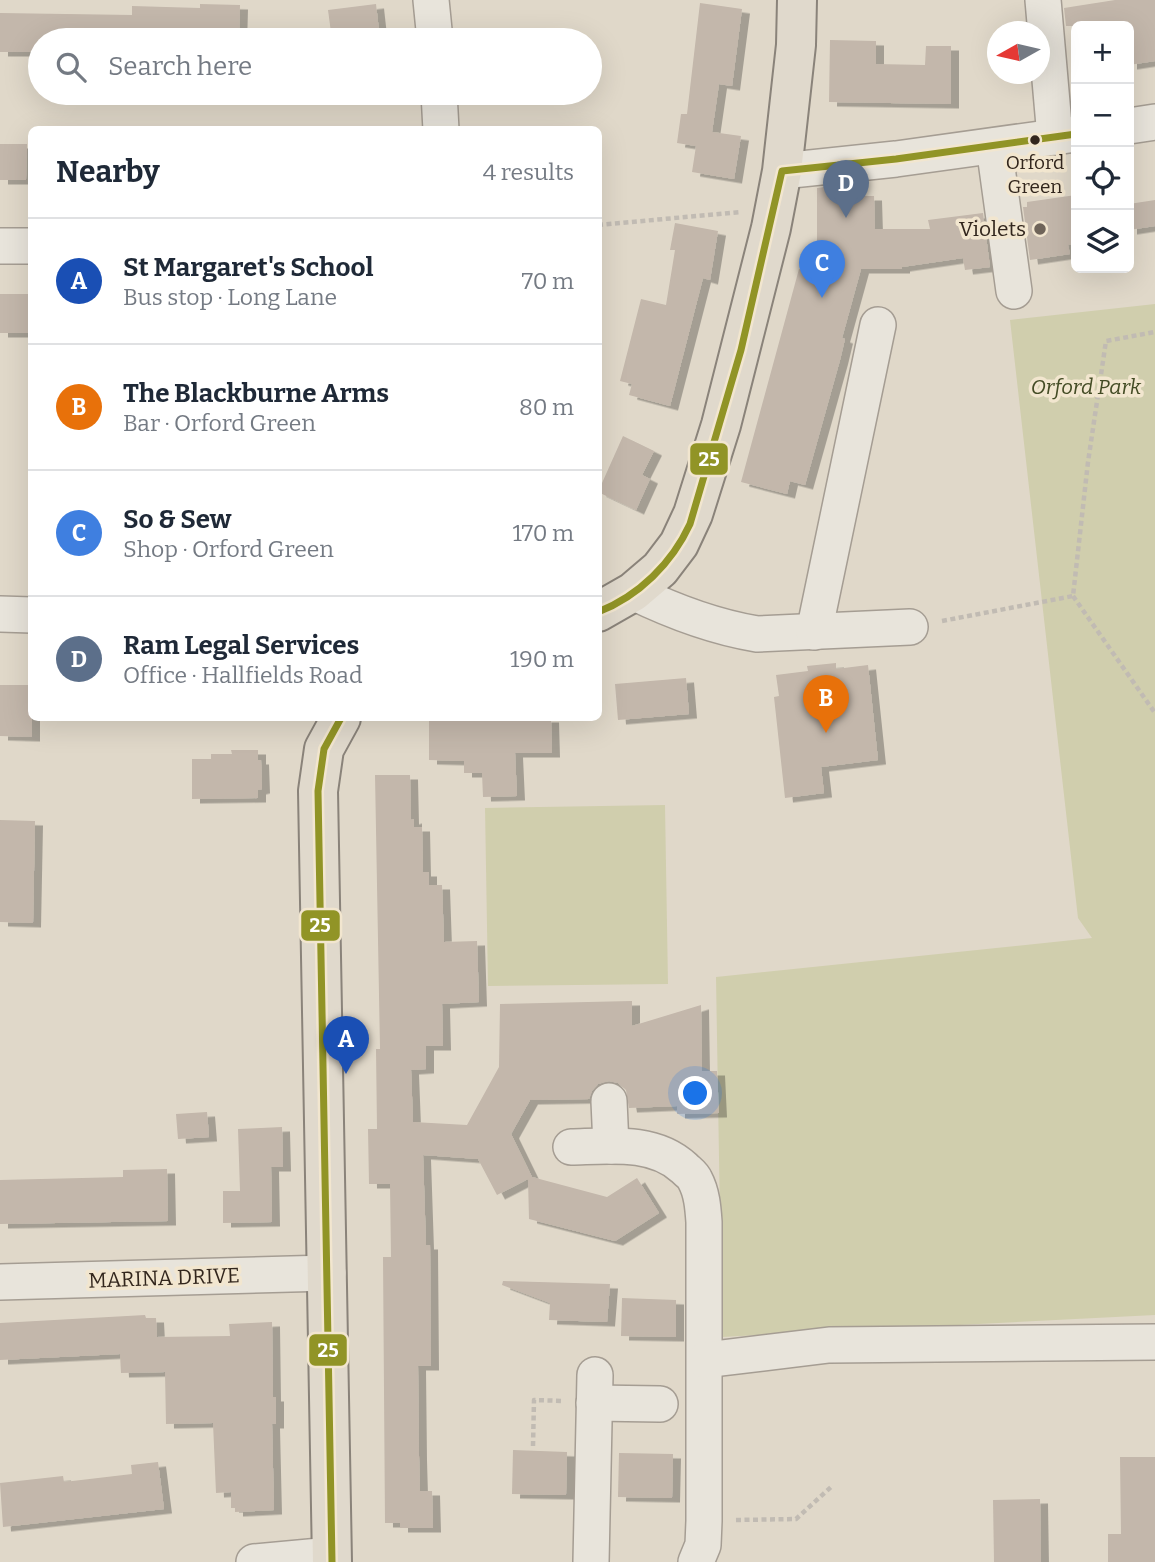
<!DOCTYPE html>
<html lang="en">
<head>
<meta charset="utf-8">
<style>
	:root { --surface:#fff; --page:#f6f6f7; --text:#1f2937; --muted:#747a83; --line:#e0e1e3; --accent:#1a73e8 }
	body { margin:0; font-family:Bitter,serif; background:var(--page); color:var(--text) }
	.controls { position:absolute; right:21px; top:21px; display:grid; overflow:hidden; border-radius:10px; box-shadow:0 7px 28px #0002 }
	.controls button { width:63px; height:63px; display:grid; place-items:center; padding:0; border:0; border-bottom:2px solid var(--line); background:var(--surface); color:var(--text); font:35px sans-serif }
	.compass { position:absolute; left:987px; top:21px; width:63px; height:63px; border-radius:50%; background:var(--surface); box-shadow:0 7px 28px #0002; rotate:262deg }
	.you { position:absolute; left:696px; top:1094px; width:24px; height:24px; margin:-18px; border:5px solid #fff; border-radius:50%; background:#1a73e8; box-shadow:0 0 0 10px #1a73e833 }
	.badge { display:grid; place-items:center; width:46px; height:46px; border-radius:50%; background:var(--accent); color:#fff; font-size:23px; font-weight:700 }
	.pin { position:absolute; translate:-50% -58px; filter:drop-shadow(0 2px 4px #0008) }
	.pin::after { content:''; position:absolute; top:37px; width:24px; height:21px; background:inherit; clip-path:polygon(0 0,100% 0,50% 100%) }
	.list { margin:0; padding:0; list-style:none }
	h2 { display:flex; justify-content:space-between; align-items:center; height:91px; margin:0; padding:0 28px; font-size:30px }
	h2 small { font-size:23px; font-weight:400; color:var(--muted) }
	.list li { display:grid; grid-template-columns:46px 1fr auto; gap:21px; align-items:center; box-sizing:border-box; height:126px; padding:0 28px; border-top:2px solid var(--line) }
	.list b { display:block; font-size:26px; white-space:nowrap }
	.list p { margin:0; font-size:23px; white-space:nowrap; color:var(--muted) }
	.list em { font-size:23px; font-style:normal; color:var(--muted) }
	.icon { flex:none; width:38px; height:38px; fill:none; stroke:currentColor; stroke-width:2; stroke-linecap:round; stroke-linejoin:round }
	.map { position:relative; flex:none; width:1155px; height:1562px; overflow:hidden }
	.search { position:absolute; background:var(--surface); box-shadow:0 7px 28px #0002; left:28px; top:28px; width:574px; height:77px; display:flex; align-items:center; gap:18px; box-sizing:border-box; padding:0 24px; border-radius:38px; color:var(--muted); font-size:26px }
	.panel { position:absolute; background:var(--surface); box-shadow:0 7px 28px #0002; left:28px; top:126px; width:574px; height:595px; border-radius:10px }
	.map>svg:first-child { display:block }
</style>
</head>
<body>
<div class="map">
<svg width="1155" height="1562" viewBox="0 0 1155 1562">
	<defs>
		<filter id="shadow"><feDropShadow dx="8" dy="4.5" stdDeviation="0" flood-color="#0004"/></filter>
	</defs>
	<rect width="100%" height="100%" fill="#e0d8c9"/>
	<!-- green -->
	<g fill="#d0cead">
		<polygon points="1155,304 1155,1315 722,1337 716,977 1092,938 1078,918 1010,320"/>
		<polygon points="665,805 668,984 488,986 485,808"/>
	</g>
	<!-- building -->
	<g fill="#c3b7ab" filter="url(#shadow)">
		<polygon points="1115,0 1155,0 1155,61 1129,65 1129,26 1066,26 1064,8"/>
		<polygon points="700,3 742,9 732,86 719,84 712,132 741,136 734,179 692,172 696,146 677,143 681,114 687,114"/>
		<polygon points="200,4 240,5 239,40 40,40 40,52 0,52 0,13 132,15 132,6 200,8"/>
		<polygon points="376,4 380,40 332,40 328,10"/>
		<polygon points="830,40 876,41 876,64 925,65 926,46 951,46 951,104 829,102"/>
		<polygon points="0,144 27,144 26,180 0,180"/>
		<polygon points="840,185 841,196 874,196 875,229 930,229 928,220 983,213 990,267 965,270 963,258 902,267 902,269 861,269 842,338 845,339 840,360 805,485 790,481 787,494 741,482 799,269 817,274 817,188"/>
		<polygon points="1076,195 1076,243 1068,245 1070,254 1030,260 1023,207 1027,207 1027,202"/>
		<polygon points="1155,200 1155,226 1129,230 1129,204"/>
		<polygon points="675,223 718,231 710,280 703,278 670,406 629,395 632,384 620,381 641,299 666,305 675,250 670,250"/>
		<rect x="0" y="294" width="32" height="39"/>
		<polygon points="623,436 654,451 642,475 650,479 636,510 598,492"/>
		<polygon points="836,663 836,669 868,665 878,760 821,767 824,793 785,798 774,697 779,696 776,675 808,671 807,666"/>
		<polygon points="686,678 689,714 618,720 615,684"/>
		<polygon points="0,685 32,685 32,737 0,736"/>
		<polygon points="442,718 551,718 552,753 515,753 517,796 483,797 482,773 464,773 464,761 429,760 429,720 442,720"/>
		<polygon points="231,750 258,750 258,760 261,760 262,789 258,790 258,798 192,799 192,759 211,759 211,754 232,754"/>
		<polygon points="375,775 410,775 411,820 414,819 414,827 422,827 423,872 429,872 429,885 442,885 444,942 477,941 479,1002 442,1004 443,1046 426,1046 426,1069 411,1070 413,1122 467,1125 499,1067 500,1004 632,1001 632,1026 701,1005 702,1071 717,1071 719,1113 677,1114 677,1106 629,1108 626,1090 618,1083 609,1081 598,1084 592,1091 589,1099 530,1100 511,1134 532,1177 607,1197 637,1178 659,1213 615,1241 529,1219 528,1179 497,1195 478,1159 423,1155 426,1245 430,1245 431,1366 418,1366 419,1456 420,1491 432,1491 433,1528 400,1528 400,1523 385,1523 383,1257 391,1257 390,1184 369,1184 368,1129 377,1129 376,1049 380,1049"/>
		<polygon points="0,820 35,821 33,923 0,922"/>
		<polygon points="207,1112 209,1137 178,1139 176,1114"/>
		<polygon points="282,1127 283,1167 271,1167 272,1222 223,1223 223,1191 240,1191 238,1129"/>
		<polygon points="167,1169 168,1221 0,1224 0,1180 123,1177 123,1170"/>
		<polygon points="503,1281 610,1284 607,1322 549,1320 550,1303 502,1285"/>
		<polygon points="622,1298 676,1300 676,1337 621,1336"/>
		<polygon points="145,1315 146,1318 156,1318 157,1337 230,1336 229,1324 272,1322 273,1397 276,1397 276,1424 272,1424 274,1510 235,1512 235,1508 231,1508 231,1492 216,1493 213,1423 166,1424 165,1372 121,1373 120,1354 0,1360 0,1323"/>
		<polygon points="513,1450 567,1452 566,1495 512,1494"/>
		<polygon points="619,1453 673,1454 672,1498 618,1497"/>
		<polygon points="1120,1457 1155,1457 1155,1562 1108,1562 1108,1534 1121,1534"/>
		<polygon points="158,1462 164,1509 3,1527 0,1483 63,1476 64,1482 132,1474 131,1465"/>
		<polygon points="1040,1499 1041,1562 994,1562 993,1500"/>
	</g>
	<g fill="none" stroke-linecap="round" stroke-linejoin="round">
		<!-- minor casing -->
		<g stroke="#a59d93" stroke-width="38">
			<g id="minor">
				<polyline points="431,0 435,40"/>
				<polyline points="1043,0 1055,137"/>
				<polyline points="439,93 441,130"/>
				<polyline points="1129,126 1155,122"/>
				<polyline points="994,146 1014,291"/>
				<polyline points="782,171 896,159 1076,134"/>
				<polyline points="0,246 32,246"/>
				<path d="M633 592C672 611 715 627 757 634L910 627"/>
				<polyline points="0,614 32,615"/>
				<polyline points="814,632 878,325"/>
				<polyline points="609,1101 611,1146"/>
				<path d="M571 1147C609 1146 654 1140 684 1168 688 1172 693 1175 695 1180 702 1193 703 1208 704 1222V1521L703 1545 696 1562"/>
				<polyline points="0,1282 328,1273"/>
				<polyline points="705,1360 829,1345 1155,1342"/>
				<polyline points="594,1403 660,1404"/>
				<polyline points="254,1562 331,1555"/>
				<polyline points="591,1562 595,1375"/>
			</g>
		</g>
		<!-- major casing -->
		<g stroke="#8a837a" stroke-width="42">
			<g id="major">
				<polyline points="598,612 633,592 660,569 679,544 693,514 721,425 771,228 782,171 796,45 797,0"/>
				<polyline points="332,1562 318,791 324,749 341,718"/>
			</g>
		</g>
		<!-- path -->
		<g stroke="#c1bbb3" stroke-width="4.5" stroke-dasharray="5 3.5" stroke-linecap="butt">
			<polyline points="598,225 741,212"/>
			<polyline points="1073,596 1155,713"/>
			<polyline points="942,621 1073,596 1088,462 1106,341 1155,332"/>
			<polyline points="533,1446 534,1400 564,1401"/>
			<polyline points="736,1520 796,1519 831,1487"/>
		</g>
		<!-- minor -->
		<use href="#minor" stroke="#e8e4db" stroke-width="35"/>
		<!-- major -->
		<use href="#major" stroke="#e0d9cc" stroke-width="38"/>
		<!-- bus-1 casing -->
		<g stroke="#f2e6cf" stroke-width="12">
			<g id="bus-1">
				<path d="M598 612C639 596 672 563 690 524L741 350 782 171 896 159 1076 134"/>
				<polyline points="332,1562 318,791 324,749 341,718"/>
			</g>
		</g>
		<!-- bus-1 -->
		<use href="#bus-1" stroke="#919426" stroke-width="7"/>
	</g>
	<!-- markers -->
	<circle fill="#32261d" stroke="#f2e6cf" stroke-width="2.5" cx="1035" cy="140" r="6"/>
	<circle fill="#6f6459" stroke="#f2e6cf" stroke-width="2.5" cx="1040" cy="229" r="7"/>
	<g text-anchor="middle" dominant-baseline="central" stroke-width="7" stroke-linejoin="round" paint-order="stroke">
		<!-- bus labels -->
		<g font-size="19" fill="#32261d" stroke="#f2e6cf">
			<text x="1035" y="162">Orford<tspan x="1035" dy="24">Green</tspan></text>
		</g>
		<!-- poi labels -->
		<g font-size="21" fill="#32261d" stroke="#f2e6cf" text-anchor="end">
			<text x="1026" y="229">Violets</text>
		</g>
		<!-- park labels -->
		<g font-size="21" font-style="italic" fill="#444c25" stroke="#f2e6cf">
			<text x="1086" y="387">Orford Park</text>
		</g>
		<!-- street labels -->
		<g font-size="21" fill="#32261d" stroke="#f2e6cf">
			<text transform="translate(164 1278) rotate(-2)">MARINA DRIVE</text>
		</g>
	</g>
	<g stroke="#f2e6cf" stroke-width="2.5">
		<rect x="689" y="442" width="40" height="34" rx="7" fill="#919426"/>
		<rect x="300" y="909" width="41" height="33" rx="7" fill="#919426"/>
		<rect x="308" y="1333" width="40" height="34" rx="7" fill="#919426"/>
	</g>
	<g font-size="19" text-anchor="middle" font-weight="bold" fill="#fff">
		<text x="709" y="466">25</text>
		<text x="320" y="932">25</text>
		<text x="328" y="1357">25</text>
	</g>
</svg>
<div class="controls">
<button>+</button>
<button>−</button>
<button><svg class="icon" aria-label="locate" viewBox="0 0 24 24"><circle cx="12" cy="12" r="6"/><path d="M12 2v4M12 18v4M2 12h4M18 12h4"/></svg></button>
<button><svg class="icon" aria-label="layers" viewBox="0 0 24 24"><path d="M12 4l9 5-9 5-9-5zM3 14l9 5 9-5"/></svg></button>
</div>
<svg class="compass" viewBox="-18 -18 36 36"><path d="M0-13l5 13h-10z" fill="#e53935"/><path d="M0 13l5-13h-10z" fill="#747a83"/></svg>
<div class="you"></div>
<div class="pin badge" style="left:346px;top:1074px;background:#1a4fb4">A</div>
<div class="pin badge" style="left:826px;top:733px;background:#e8710a">B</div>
<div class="pin badge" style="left:822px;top:298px;background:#3f7fe0">C</div>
<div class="pin badge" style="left:846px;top:218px;background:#5c6f8a">D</div>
<div class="search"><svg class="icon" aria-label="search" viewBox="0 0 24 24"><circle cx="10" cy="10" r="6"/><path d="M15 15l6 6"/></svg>Search here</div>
<section class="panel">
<h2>Nearby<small>4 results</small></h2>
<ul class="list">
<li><span class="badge" style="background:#1a4fb4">A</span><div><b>St Margaret's School</b><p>Bus stop · Long Lane</p></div><em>70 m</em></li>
<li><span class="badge" style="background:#e8710a">B</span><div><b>The Blackburne Arms</b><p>Bar · Orford Green</p></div><em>80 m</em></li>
<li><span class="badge" style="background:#3f7fe0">C</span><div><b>So &amp; Sew</b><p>Shop · Orford Green</p></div><em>170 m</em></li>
<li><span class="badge" style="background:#5c6f8a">D</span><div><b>Ram Legal Services</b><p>Office · Hallfields Road</p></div><em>190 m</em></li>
</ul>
</section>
</div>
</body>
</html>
